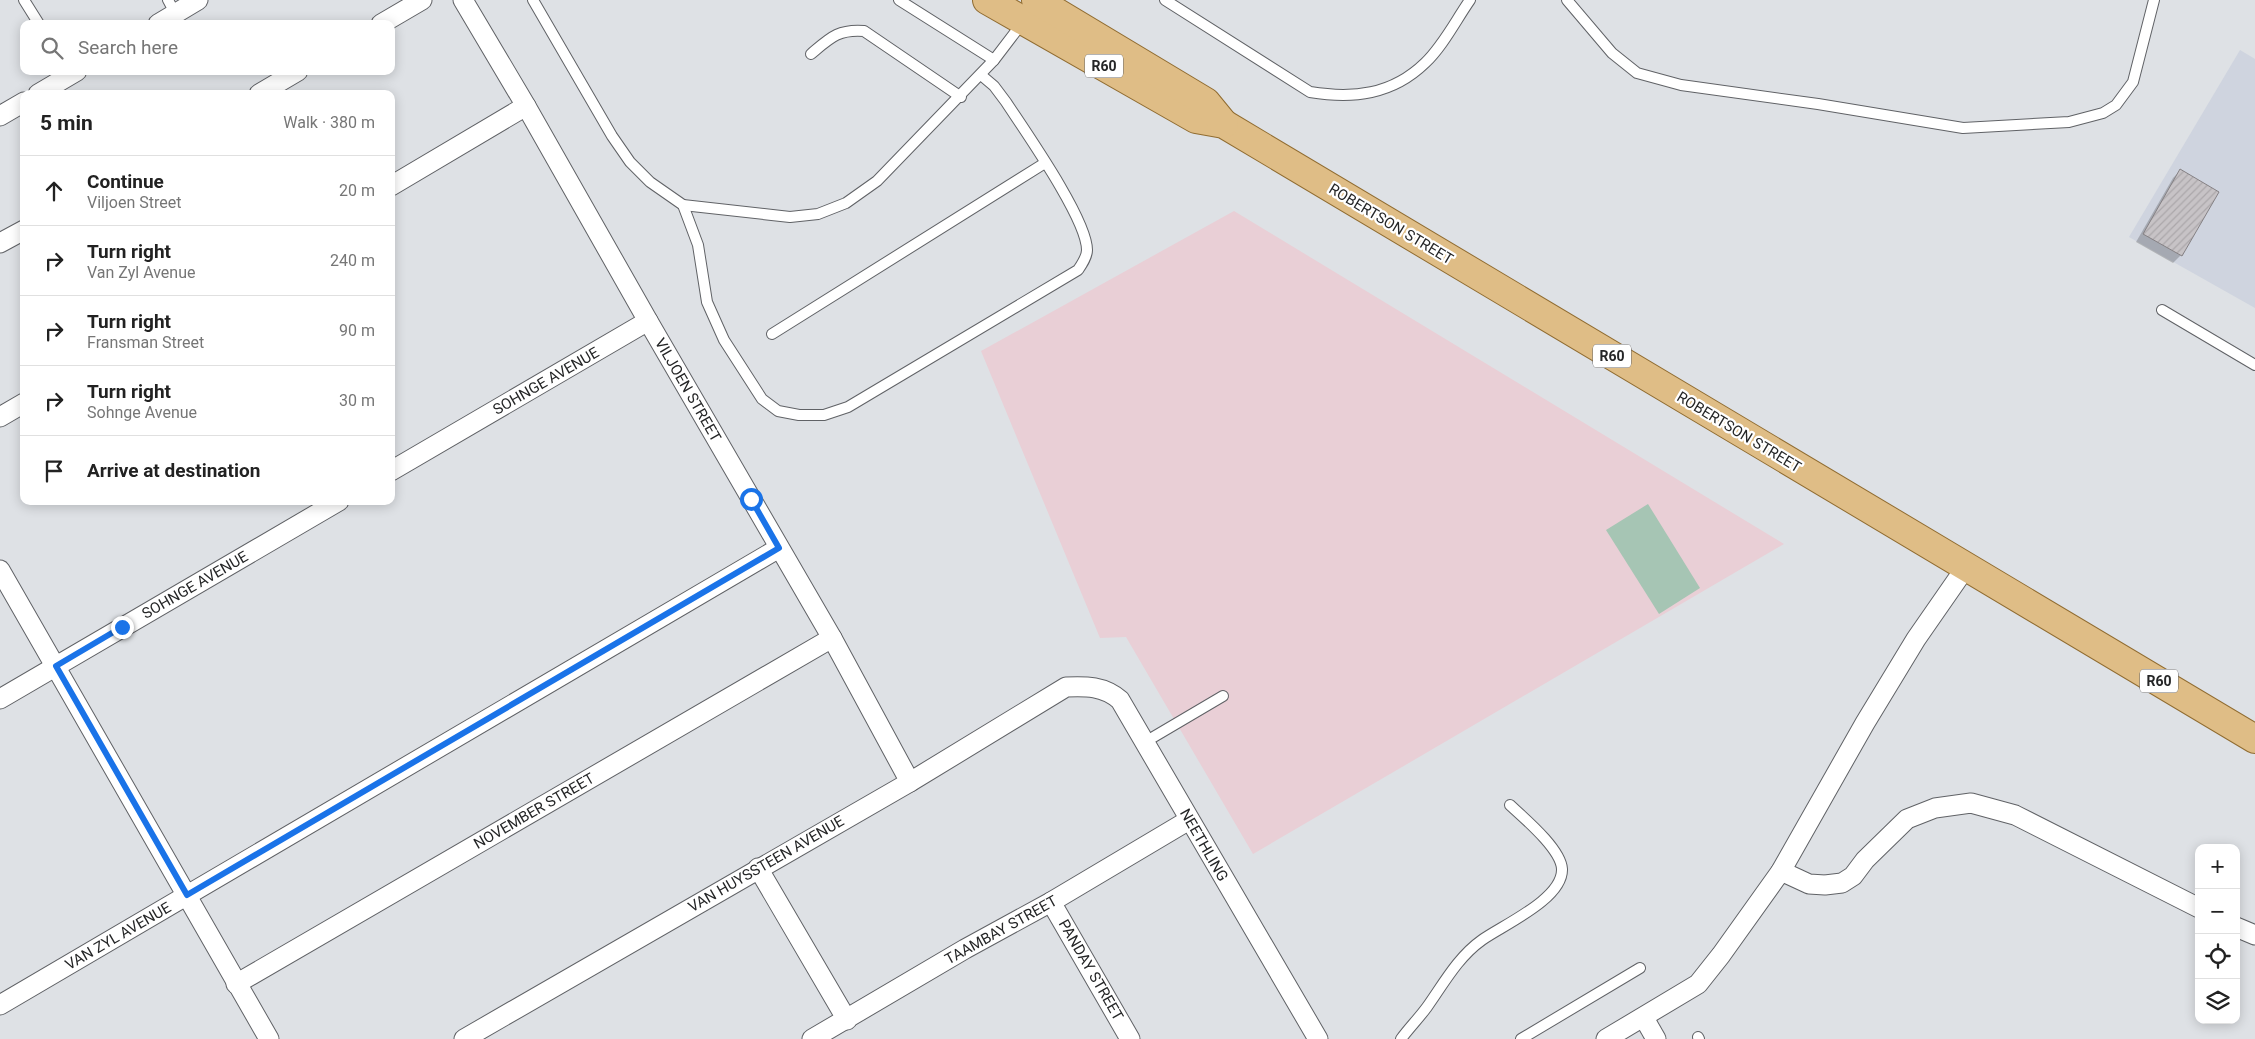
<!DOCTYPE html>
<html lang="en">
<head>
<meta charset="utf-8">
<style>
	:root { --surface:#fff; --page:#f2f2f2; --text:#222; --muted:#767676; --line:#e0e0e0 }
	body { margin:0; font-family:Roboto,sans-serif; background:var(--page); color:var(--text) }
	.controls { position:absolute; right:15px; bottom:15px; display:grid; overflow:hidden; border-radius:10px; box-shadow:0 2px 12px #0003 }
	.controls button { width:45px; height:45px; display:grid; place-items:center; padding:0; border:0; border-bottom:1px solid var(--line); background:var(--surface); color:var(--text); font:25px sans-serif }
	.stop { position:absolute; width:15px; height:15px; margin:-11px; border:4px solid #1a73e8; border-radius:50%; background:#fff }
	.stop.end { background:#1a73e8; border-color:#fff; box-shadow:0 1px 5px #0008 }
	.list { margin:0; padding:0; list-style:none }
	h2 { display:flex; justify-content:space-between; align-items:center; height:65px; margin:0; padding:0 20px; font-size:21px }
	h2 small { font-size:16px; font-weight:400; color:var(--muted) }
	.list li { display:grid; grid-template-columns:32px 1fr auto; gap:15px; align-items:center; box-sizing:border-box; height:70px; padding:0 20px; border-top:1px solid var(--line) }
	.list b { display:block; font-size:19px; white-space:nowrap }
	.list p { margin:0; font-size:16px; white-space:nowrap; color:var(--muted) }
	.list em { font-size:16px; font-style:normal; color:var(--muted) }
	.icon { flex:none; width:28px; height:28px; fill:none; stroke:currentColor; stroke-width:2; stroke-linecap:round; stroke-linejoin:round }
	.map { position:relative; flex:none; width:2255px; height:1039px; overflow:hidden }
	.search { position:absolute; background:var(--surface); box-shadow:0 2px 12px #0003; left:20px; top:20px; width:375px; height:55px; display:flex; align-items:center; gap:12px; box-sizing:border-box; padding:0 18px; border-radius:10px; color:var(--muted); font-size:19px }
	.panel { position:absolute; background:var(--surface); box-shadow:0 2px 12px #0003; left:20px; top:90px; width:375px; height:415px; border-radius:10px }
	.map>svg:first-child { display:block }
</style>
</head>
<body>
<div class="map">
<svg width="2255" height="1039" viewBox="0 0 2255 1039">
	<defs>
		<pattern id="building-hatch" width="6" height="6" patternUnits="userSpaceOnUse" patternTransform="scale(1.25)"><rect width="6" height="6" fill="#c7c3c6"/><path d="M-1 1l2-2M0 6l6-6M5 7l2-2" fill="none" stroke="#aba7aa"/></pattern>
	</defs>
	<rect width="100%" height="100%" fill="#dee1e5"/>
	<!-- built -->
	<polygon fill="#cfd4df" points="2240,50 2255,59 2255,308 2129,237"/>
	<!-- education -->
	<polygon fill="#e9cfd6" points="1234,211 1784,544 1253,854 1126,637 1100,638 981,351"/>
	<!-- green -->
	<polygon fill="#a6c5b4" points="1648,504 1700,588 1659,614 1606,530"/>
	<!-- shadow -->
	<polygon fill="#0003" points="2180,171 2217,192 2181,255 2173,263 2136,242 2173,178"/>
	<!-- building -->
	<polygon fill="url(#building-hatch)" stroke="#858184" points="2180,169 2219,192 2182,256 2143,234"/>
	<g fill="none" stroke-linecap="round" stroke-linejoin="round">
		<!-- service casing -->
		<g stroke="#606266" stroke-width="12">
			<g id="service">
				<polyline points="24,0 39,24"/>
				<polyline points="168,0 175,13"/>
				<path d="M533 0 612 136 630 162 650 182 683 205 698 245 707 302 724 340 762 399 778 411 799 415H824L848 407 1078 270C1082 264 1087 257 1087 250 1087 219 1025 131 1006 102L994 86 981 75"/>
				<polyline points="899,0 994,60 1023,22"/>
				<path d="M1165 0 1310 92C1353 99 1392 95 1425 63 1443 46 1456 20 1470 0"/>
				<polyline points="1567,0 1612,53 1637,73 1681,85 1818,104 1963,128 2069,122 2103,113 2116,105 2133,82 2154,0"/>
				<path d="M811 54C830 38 838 29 864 31L961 97"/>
				<polyline points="683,205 790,217 818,214 846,203 877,181 994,60"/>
				<polyline points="2162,310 2255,365"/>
				<polyline points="772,334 1045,163"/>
				<polyline points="1145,742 1223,696"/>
				<polyline points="1698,1037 1699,1039"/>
				<path d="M1401 1039C1409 1028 1419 1018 1427 1007 1444 983 1458 957 1482 940 1503 925 1563 899 1562 869 1561 849 1524 818 1510 805"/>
				<polyline points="1521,1039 1640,968"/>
			</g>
		</g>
		<!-- minor casing -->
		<g stroke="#606266" stroke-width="21">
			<g id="minor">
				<polyline points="463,0 526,106 648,321 832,638 910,782"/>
				<polyline points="158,24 198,0"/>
				<polyline points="381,24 422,0"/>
				<polyline points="38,94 77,71"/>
				<polyline points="259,94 298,71"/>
				<polyline points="0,116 24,102"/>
				<polyline points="391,186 526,106"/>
				<polyline points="0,243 24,230"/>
				<polyline points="0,417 24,403"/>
				<polyline points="391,471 648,321"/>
				<polyline points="0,570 269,1039"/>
				<polyline points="0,699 339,501"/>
				<polyline points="758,868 847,1020"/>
				<polyline points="1781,871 1809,884 1825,885 1842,883 1853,876 1865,860 1907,819 1935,808 1971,803 2015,815 2199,908"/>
				<polyline points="1051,902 1130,1039"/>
				<polyline points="2236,927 2255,935"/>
				<polyline points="236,984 832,638"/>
				<polyline points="0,1005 779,548"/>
				<polyline points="1644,1018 1656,1039"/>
				<path d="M464 1039 910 782 1066 687C1086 686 1104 686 1120 700L1318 1039"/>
				<polyline points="812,1039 965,949 1051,902 1189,820"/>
				<polyline points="1606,1039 1698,984 1721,955 1781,871 1865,723 1916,639 1966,567"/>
			</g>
		</g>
		<!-- primary casing -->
		<g stroke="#906c31" stroke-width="30">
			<g id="primary">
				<polyline points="987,0 1196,119 1224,124 2255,739"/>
				<polyline points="1036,0 1206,102 1224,124"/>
			</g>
		</g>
		<!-- service -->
		<use href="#service" stroke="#fff" stroke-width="10"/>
		<!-- minor -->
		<use href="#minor" stroke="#fff" stroke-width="19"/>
		<!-- primary -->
		<use href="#primary" stroke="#dfbd86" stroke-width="28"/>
	</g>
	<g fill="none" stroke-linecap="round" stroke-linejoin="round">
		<!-- route -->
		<polyline stroke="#1a73e8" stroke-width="6" points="122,627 56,666 187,895 779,548 751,499"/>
	</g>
	<g text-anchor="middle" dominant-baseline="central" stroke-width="4.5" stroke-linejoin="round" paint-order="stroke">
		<!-- shield labels -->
		<g fill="#fff" stroke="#666768" stroke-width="1">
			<rect x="1085" y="54.5" width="38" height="23" rx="4"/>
			<rect x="1593" y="344.5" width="38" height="23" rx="4"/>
			<rect x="2140" y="669.5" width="38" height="23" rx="4"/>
		</g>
		<g font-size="14" font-weight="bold" fill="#252627">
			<text x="1104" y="66">R60</text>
			<text x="1612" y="356">R60</text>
			<text x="2159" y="681">R60</text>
		</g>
		<!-- street labels -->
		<g font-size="15" fill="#252627" stroke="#fff">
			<text transform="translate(1391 224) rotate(31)">ROBERTSON STREET</text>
			<text transform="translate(546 381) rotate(-30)">SOHNGE AVENUE</text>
			<text transform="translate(688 390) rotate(60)">VILJOEN STREET</text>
			<text transform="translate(1739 432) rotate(31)">ROBERTSON STREET</text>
			<text transform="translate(195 585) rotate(-30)">SOHNGE AVENUE</text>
			<text transform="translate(534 811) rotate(-30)">NOVEMBER STREET</text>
			<text transform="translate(1204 845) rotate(60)">NEETHLING</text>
			<text transform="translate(766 864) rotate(-30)">VAN HUYSSTEEN AVENUE</text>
			<text transform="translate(1001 930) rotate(-29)">TAAMBAY STREET</text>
			<text transform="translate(118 936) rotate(-30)">VAN ZYL AVENUE</text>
			<text transform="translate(1091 970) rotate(60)">PANDAY STREET</text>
		</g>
	</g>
</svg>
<div class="controls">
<button>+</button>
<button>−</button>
<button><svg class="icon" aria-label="locate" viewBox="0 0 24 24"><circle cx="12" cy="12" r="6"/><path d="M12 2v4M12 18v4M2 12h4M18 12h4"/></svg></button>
<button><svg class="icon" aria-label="layers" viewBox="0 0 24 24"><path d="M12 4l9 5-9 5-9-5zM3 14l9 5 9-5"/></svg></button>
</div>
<div class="stop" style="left:751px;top:499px"></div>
<div class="stop end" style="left:122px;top:627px"></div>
<div class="search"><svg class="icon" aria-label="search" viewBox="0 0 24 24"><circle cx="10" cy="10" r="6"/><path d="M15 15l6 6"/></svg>Search here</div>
<section class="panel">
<h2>5 min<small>Walk · 380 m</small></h2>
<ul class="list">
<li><svg class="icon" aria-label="ahead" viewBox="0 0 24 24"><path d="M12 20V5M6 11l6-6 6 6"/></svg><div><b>Continue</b><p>Viljoen Street</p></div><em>20 m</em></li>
<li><svg class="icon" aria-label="right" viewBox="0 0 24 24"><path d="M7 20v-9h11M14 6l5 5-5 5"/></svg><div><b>Turn right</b><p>Van Zyl Avenue</p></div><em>240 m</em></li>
<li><svg class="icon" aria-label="right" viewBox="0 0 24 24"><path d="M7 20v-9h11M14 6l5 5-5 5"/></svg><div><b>Turn right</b><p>Fransman Street</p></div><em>90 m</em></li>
<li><svg class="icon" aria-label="right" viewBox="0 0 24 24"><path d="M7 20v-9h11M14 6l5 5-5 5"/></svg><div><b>Turn right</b><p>Sohnge Avenue</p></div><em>30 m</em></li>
<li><svg class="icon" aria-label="arrive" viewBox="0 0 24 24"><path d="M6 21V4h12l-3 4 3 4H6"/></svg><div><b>Arrive at destination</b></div></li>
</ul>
</section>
</div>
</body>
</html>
